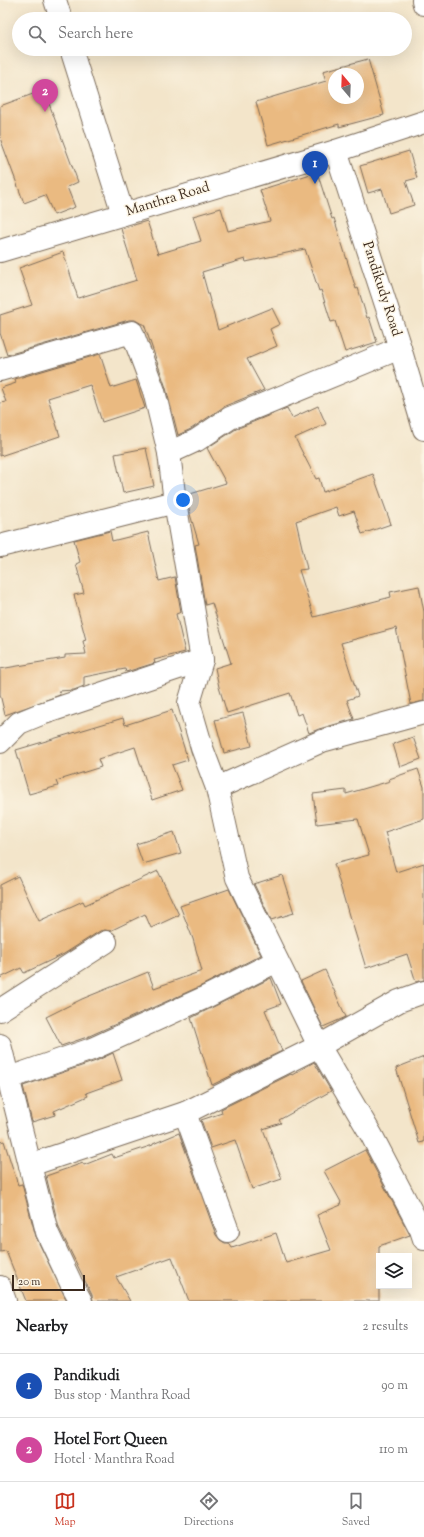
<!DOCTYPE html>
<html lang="en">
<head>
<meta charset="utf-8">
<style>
	:root { --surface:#fff; --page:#f6f6f6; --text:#202124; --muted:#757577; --line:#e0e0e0; --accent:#c8321e }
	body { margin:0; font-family:"Sorts Mill Goudy",serif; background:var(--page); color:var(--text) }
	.controls { position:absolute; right:12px; bottom:12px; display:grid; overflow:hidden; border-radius:0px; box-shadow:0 4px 16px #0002 }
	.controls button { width:36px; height:36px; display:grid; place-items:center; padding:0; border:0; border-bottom:1px solid var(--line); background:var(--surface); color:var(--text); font:20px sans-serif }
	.compass { position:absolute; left:328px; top:68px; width:36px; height:36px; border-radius:50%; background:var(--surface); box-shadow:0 4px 16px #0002; rotate:341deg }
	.scale { position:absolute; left:12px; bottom:10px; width:73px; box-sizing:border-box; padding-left:4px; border:2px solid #3b2a1e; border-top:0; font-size:11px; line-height:14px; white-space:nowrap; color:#3b2a1e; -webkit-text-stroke:3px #fcf5e5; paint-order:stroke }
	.you { position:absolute; left:183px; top:500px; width:14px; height:14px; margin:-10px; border:3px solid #fff; border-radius:50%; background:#1a73e8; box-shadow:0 0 0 6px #1a73e833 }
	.badge { display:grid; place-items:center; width:26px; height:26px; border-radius:50%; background:var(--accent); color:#fff; font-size:13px; font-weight:700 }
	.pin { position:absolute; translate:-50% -33px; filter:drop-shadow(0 1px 2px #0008) }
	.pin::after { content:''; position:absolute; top:21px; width:14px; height:12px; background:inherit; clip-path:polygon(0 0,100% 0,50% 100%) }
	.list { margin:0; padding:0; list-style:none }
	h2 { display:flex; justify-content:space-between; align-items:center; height:52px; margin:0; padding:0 16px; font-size:17px }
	h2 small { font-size:13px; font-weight:400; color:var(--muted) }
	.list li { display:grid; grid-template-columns:26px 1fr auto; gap:12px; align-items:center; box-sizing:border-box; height:64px; padding:0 16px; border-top:1px solid var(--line) }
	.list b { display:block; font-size:15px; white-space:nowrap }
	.list p { margin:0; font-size:13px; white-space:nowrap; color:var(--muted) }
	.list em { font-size:13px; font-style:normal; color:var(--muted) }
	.icon { flex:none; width:22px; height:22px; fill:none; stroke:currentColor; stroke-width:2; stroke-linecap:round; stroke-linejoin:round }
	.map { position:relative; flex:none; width:424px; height:1301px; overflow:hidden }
	.search { position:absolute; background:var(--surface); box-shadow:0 4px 16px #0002; left:12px; right:12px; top:12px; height:44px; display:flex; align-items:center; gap:10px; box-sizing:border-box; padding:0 14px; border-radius:22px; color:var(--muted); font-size:15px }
	.sheet { height:180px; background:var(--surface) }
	nav { display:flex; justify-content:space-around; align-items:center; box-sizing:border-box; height:56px; border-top:1px solid var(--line); background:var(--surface); font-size:11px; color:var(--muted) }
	nav a { display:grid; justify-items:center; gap:2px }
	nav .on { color:var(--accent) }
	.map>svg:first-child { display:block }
</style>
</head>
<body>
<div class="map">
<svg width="424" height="1301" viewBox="0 0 424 1301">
	<rect width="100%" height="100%" fill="#fcf5e5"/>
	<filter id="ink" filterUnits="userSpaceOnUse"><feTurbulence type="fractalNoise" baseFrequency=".025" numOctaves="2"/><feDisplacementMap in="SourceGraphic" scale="8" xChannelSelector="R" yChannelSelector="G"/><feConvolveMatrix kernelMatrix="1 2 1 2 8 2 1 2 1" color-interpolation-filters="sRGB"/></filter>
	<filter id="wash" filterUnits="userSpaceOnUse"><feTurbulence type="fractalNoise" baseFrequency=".012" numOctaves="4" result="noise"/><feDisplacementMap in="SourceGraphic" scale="16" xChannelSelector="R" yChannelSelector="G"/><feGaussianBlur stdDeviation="0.9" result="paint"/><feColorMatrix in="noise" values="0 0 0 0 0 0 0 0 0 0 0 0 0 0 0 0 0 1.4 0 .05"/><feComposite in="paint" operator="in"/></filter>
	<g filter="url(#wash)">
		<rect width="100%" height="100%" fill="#f3e5ca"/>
		<g id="blocks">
			<!-- building -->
			<g fill="#eaba81" fill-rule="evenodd">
				<path d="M368 59 384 115 339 127V124L268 145 256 102 326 81 323 71ZM334 74H358V98H334Z"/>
				<polygon points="44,90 78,182 67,187 75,207 54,215 45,195 24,203 0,138 0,106"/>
				<polygon points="409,151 417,178 406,181 414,205 389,213 382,189 368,193 360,166"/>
				<polygon points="317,172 332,219 334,218 356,289 358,288 367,318 369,317 377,342 345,352 335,321 331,322 321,290 319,291 305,249 246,262 245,259 202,272 218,330 272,308 280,324 270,329 277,346 247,359 264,390 225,406 191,429 178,435 166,388 144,324 142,324 135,320 129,320 7,355 0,333 0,315 32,305 19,268 63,252 78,298 137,280 121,229 147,221 158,254 201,241 193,216 221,208 228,231 270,221 260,190"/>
				<polygon points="100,354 111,388 136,380 145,408 102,422 90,385 48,398 60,436 0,456 0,403 6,402 1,388 16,383 15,379"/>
				<polygon points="318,406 326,424 295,438 316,479 319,478 323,492 373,474 391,524 362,534 354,511 339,516 336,507 296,521 307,569 299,570 314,617 391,597 390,592 419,586 424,612 424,701 411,704 396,628 341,643 358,696 347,700 354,719 319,729 309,733 302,713 297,715 290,693 227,713 219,687 215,668 231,663 212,603 205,605 195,545 199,544 190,514 187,495 226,483 207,448 236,429 287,408 292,418"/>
				<polygon points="146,448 154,486 123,493 115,454"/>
				<polygon points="110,531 112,541 148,532 159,581 175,577 181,612 176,614 185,652 154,660 155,663 126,672 125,669 84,677 84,686 74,690 59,691 60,695 5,715 0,694 0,669 65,658 65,655 86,654 83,641 86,640 74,595 84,593 76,564 80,562 74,540"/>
				<polygon points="172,710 188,760 172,765 182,790 152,800 135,747 98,759 101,767 56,781 58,786 29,794 16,750 123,718 125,725"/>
				<polygon points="243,713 252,746 224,753 215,720"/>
				<polygon points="413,737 421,759 400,767 393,744"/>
				<polygon points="418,769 424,787 424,819 385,832 396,872 424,863 424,980 416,982 407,954 366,968 351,919 350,919 334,864 369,855 358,819 317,824 313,794 346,790 346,794 390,781 389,779"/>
				<polygon points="174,832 181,853 143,864 136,844"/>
				<polygon points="158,871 179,915 151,928 145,914 110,931 105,930 100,931 64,954 24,973 21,968 0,978 0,885 18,876 39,921 83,901 85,905"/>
				<polygon points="282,875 294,913 271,920 254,884"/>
				<polygon points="229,889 261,955 201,986 87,1037 61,1046 46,1017 82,999 148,972 154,988 202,971 193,939 180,906"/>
				<polygon points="325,970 346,1017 323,1027 301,981"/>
				<polygon points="271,978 281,1004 265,1010 282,1051 212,1085 191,1018"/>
				<polygon points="113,1053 122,1080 86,1093 88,1096 54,1111 55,1115 32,1122 23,1086 96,1061"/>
				<polygon points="424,1057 424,1142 419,1143 396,1068"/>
				<polygon points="314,1062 331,1091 279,1120 281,1123 263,1129 282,1179 252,1189 235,1140 211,1148 201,1120 222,1113 221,1109 291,1074 292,1075"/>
				<polygon points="179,1133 216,1235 220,1240 225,1243 229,1243 232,1248 276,1233 286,1263 331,1250 317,1215 341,1205 340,1203 341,1202 324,1171 365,1150 410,1235 379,1246 379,1301 189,1301 172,1257 116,1277 130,1301 93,1301 92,1295 59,1228 46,1176 83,1163 84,1165 112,1154 114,1158 153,1145 153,1144"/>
				<polygon points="4,1141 18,1185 22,1184 36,1237 67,1301 26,1301 6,1251 0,1252 0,1142"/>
			</g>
		</g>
	</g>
	<g filter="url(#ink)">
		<use href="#blocks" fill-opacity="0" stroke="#7b6b5a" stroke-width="1"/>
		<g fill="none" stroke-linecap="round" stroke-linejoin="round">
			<!-- minor casing -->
			<g stroke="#7b6b5a" stroke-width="24">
				<g id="minor">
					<polyline points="55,0 61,19"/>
					<polyline points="423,0 424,4"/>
					<polyline points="71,49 123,214"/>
					<polyline points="336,151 400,348 424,429"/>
					<polyline points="0,370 132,332 154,391 169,453 175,502 202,660 189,703 202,748 217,788 237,878 319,1046 372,1136 421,1230 424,1239"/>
					<polyline points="169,453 197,440 230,418 400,348"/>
					<polyline points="0,546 175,502"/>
					<polyline points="0,742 19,723 41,714 202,660"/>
					<polyline points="217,788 322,741 424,713"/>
					<polyline points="0,1010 106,942"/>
					<polyline points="0,1045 30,1165 185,1113 319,1046 399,1001 424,992"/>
					<polyline points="9,1078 92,1049 206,997 277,961"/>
					<polyline points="185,1113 228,1231"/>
					<polyline points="30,1165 47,1232 71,1283 81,1301"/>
					<polyline points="0,1287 5,1301"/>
				</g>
			</g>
			<!-- major casing -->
			<g stroke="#7b6b5a" stroke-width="24">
				<polyline id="major" points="0,251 336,151 424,122"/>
			</g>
			<!-- minor -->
			<use href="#minor" stroke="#fff" stroke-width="22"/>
			<!-- major -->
			<use href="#major" stroke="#fff" stroke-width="22"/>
		</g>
	</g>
	<g text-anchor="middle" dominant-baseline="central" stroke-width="3" stroke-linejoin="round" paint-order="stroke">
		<!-- street labels -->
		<g font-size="14" fill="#3b2a1e" stroke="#fcf5e5">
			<text transform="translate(168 200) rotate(-17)">Manthra Road</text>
			<text transform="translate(381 289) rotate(72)">Pandikudy Road</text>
		</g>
	</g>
</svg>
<div class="controls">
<button><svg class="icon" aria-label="layers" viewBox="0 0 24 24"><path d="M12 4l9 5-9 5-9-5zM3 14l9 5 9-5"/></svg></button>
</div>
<svg class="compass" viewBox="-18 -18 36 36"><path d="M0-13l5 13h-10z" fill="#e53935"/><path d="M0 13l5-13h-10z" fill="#757577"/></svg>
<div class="scale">20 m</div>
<div class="you"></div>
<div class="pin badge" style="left:315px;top:184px;background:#1a4fb4">1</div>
<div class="pin badge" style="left:45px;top:112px;background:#d1479c">2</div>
<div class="search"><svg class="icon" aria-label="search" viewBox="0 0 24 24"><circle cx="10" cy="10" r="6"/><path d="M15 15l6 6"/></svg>Search here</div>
</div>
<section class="sheet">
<h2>Nearby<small>2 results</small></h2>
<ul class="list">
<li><span class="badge" style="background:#1a4fb4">1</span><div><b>Pandikudi</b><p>Bus stop · Manthra Road</p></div><em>90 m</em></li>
<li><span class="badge" style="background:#d1479c">2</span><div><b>Hotel Fort Queen</b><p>Hotel · Manthra Road</p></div><em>110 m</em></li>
</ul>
</section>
<nav>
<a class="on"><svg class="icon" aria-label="map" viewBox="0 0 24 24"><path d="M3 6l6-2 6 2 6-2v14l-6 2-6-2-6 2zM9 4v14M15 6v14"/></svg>Map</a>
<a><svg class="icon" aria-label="directions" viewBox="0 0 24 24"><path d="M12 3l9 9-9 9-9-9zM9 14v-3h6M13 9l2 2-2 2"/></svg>Directions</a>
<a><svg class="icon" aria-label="saved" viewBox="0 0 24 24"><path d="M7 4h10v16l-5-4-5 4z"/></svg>Saved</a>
</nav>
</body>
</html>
